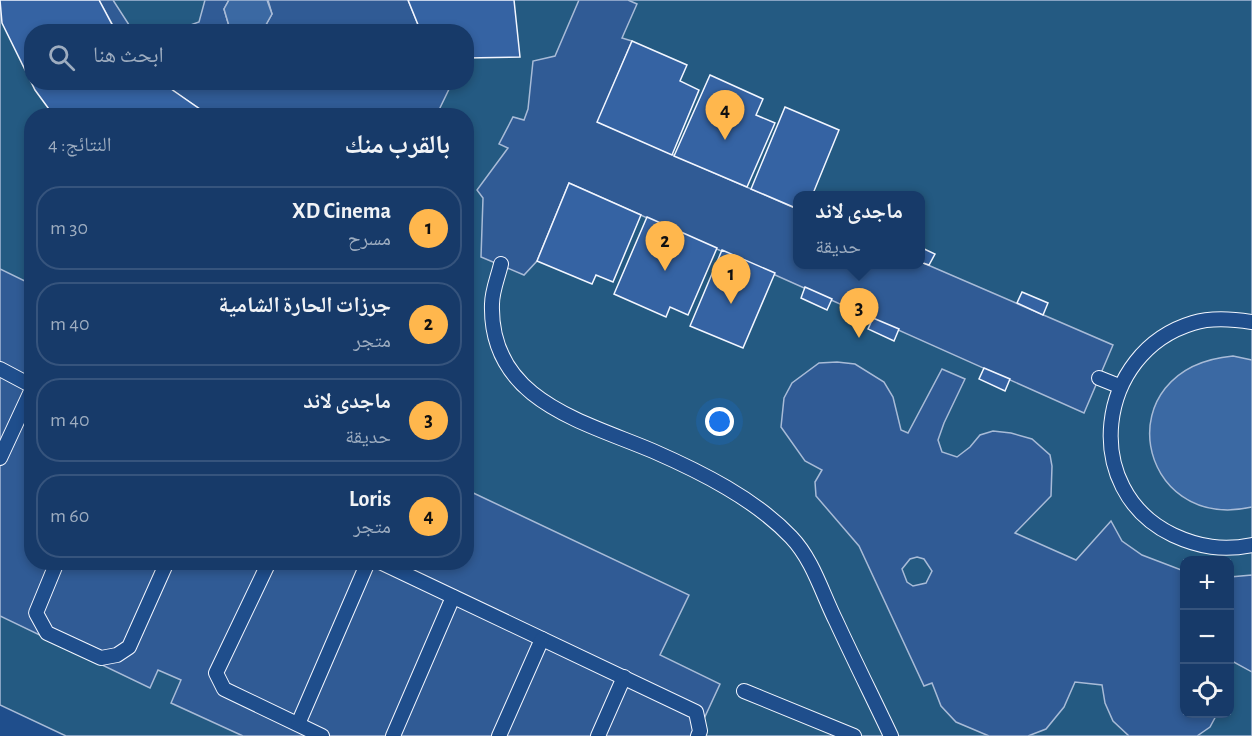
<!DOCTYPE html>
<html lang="ar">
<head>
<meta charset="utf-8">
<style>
	:root { --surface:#173a69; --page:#244571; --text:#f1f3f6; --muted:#9eadc0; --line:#36547d; --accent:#ffb74d }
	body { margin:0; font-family:"Alegreya Sans","Noto Naskh Arabic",sans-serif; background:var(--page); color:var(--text); direction:rtl }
	.controls { position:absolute; right:18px; bottom:18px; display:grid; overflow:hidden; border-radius:12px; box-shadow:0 3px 9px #0003 }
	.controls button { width:54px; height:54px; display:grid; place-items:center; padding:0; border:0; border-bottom:2px solid var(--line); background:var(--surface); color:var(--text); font:30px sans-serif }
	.you { position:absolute; left:720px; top:422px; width:21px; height:21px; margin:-15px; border:4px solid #fff; border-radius:50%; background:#1a73e8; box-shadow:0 0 0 9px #1a73e833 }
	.badge { display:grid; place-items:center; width:39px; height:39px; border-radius:50%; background:var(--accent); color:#111; font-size:20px; font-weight:700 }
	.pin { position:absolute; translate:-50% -50px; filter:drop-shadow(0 2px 3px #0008) }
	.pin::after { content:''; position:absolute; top:32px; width:21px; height:18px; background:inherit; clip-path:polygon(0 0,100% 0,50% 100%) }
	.popup { position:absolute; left:793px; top:191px; width:132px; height:78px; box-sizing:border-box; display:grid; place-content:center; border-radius:12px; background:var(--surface); filter:drop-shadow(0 2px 4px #0005); font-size:20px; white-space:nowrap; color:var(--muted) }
	.popup b { font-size:22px; color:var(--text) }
	.popup::after { content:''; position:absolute; left:50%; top:100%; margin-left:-12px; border:12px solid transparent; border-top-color:var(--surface) }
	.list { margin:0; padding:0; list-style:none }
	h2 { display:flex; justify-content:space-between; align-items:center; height:78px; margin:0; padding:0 24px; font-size:26px }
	h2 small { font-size:20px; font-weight:400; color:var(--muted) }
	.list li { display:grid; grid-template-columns:39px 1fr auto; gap:18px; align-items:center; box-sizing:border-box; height:84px; margin:0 12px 12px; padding:0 12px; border:2px solid var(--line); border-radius:24px }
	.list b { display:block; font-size:22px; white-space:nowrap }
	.list p { margin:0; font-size:20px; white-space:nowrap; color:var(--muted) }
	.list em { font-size:20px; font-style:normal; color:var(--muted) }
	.icon { flex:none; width:33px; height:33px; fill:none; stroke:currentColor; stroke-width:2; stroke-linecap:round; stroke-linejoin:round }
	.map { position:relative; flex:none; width:1252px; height:736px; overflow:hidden; direction:ltr }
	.search { position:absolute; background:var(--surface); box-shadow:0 3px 9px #0003; left:24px; top:24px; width:450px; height:66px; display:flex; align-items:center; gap:15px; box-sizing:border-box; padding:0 21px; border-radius:24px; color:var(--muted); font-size:22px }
	.panel { position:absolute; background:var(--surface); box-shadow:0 3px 9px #0003; left:24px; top:108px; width:450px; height:462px; border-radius:24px; direction:rtl }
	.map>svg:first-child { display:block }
</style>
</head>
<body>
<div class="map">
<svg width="1252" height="736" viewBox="0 0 1252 736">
	<rect width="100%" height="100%" fill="#1f4e8c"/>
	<!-- green -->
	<path fill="#245a82" stroke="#a8bbd7" stroke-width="1.5" fill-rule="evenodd" d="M0 0H1252V736H66L0 705ZM32 32H466V82H32ZM32 116H466V562H32ZM798 196H920V264H798ZM1184 560H1230V714H1184Z"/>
	<!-- parking -->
	<g fill="#305b95" stroke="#a8bbd7" stroke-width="1.5" fill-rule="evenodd">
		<polygon points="99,0 113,0 133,31 116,31"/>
		<polygon points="205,0 229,0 224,9 229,26 239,31 171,32 199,22"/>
		<polygon points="268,0 408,0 421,32 258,32 263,30 272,14"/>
		<polygon points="579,0 628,0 637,4 622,38 632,41 598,122 797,209 798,264 920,264 921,262 1113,345 1084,413 569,183 537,261 524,275 481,257 483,198 477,190 508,148 499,144 513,117 524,120 528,109 533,61 555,56"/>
		<polygon points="201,82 452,83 436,116 415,115 411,112 407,116 215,115 200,109 161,83 190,83 197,88"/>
		<polygon points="0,269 31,284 32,562 466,562 467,490 689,595 660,655 720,684 696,736 243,736 171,703 181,680 158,670 150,688 0,616"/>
		<path d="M837 362 855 364 884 382 893 397 901 430 908 433 942 369 965 379 944 423 938 440 942 452 957 457 970 447 980 435 993 431 1011 433 1032 439 1050 455 1052 466 1051 496 1015 533 1076 560 1111 521 1122 541 1142 555 1184 571V714H1217L1210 727 1197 736H1129L1113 721 1105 703 1102 685 1075 682 1064 707 1046 729 1028 736H989L956 722 941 706 932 683 924 686 859 546 816 496 815 482 822 470 805 461 781 427 784 398 792 383 819 363ZM917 557 924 559 932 571 926 583 913 586 907 582 902 569 910 559Z"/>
		<polygon points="1252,575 1252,672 1230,660 1230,577"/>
	</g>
	<!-- water -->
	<g fill="#3b69a3" stroke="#a8bbd7" stroke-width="1.5">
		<polygon points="229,0 267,0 272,14 263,30 239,31 229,26 224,9"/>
		<path d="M1233 356 1252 360V507C1136 533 1104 368 1233 356Z"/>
	</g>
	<!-- building -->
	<g fill="#3563a3" stroke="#f2f6ff" stroke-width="1.5">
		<polygon points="0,0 99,0 116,32 32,32 32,82 161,82 200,109 215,116 54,116 35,90 2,23"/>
		<polygon points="408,0 514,0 520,57 466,58 466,32 421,32"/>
		<polygon points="632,41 687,65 680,81 699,90 672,155 597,122"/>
		<polygon points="710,75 763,99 756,115 775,123 747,187 674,156"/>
		<polygon points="785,107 839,130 812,196 798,196 798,209 751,189"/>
		<polygon points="569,183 641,215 613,282 596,275 592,284 537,261"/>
		<polygon points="647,217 717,248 688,315 670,307 666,317 614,294"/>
		<polygon points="920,247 935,254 929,265 920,262"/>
		<polygon points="722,250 775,273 743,348 690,326"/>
		<polygon points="805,287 832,299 827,310 801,298"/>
		<polygon points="1022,292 1048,303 1043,315 1017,303"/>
		<polygon points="873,318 899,329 894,341 868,329"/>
		<polygon points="984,368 1010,379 1005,391 979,379"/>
	</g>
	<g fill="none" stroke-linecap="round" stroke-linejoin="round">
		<!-- service casing -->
		<g stroke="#f2f6ff" stroke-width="16">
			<g id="service">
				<path d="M501 264C498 277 492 291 492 304 489 400 582 421 653 451 701 472 755 499 791 537 813 560 822 593 836 621 854 660 873 698 891 736"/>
				<path d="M1252 322C1233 319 1212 317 1193 323 1096 352 1079 490 1173 535 1199 547 1223 551 1252 545"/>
				<polyline points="0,369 32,386"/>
				<polyline points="1099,378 1119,386"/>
				<polyline points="0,458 32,389"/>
				<polyline points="57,562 36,613 47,633 101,658 117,655 129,647 167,562"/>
				<polyline points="269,562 216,673 224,689 322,736"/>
				<polyline points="380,562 696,712 700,731 698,736"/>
				<polyline points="744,691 854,736"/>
				<polyline points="298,724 368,562"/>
				<polyline points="393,736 453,597"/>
				<polyline points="499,736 542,639"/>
				<polyline points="598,736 624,677"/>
			</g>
		</g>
		<!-- service -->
		<use href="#service" stroke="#1f4e8c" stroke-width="14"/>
	</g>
</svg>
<div class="controls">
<button>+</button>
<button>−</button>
<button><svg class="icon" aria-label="locate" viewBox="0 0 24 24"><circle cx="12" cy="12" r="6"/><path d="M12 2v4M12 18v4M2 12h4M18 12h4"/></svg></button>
</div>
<div class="you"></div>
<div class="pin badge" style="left:731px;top:304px">1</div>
<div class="pin badge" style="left:665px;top:271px">2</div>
<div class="pin badge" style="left:859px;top:338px">3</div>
<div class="popup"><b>ماجدی لاند</b>حديقة</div>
<div class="pin badge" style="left:725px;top:140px">4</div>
<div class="search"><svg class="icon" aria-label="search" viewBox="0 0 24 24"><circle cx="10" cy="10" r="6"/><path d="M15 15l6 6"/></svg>ابحث هنا</div>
<section class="panel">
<h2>بالقرب منك<small>النتائج: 4</small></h2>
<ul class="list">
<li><span class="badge">1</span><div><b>XD Cinema</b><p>مسرح</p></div><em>30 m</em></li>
<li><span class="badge">2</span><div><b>جرزات الحارة الشامية</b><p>متجر</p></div><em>40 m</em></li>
<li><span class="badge">3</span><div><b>ماجدی لاند</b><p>حديقة</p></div><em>40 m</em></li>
<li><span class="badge">4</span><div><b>Loris</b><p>متجر</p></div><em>60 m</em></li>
</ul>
</section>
</div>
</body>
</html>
